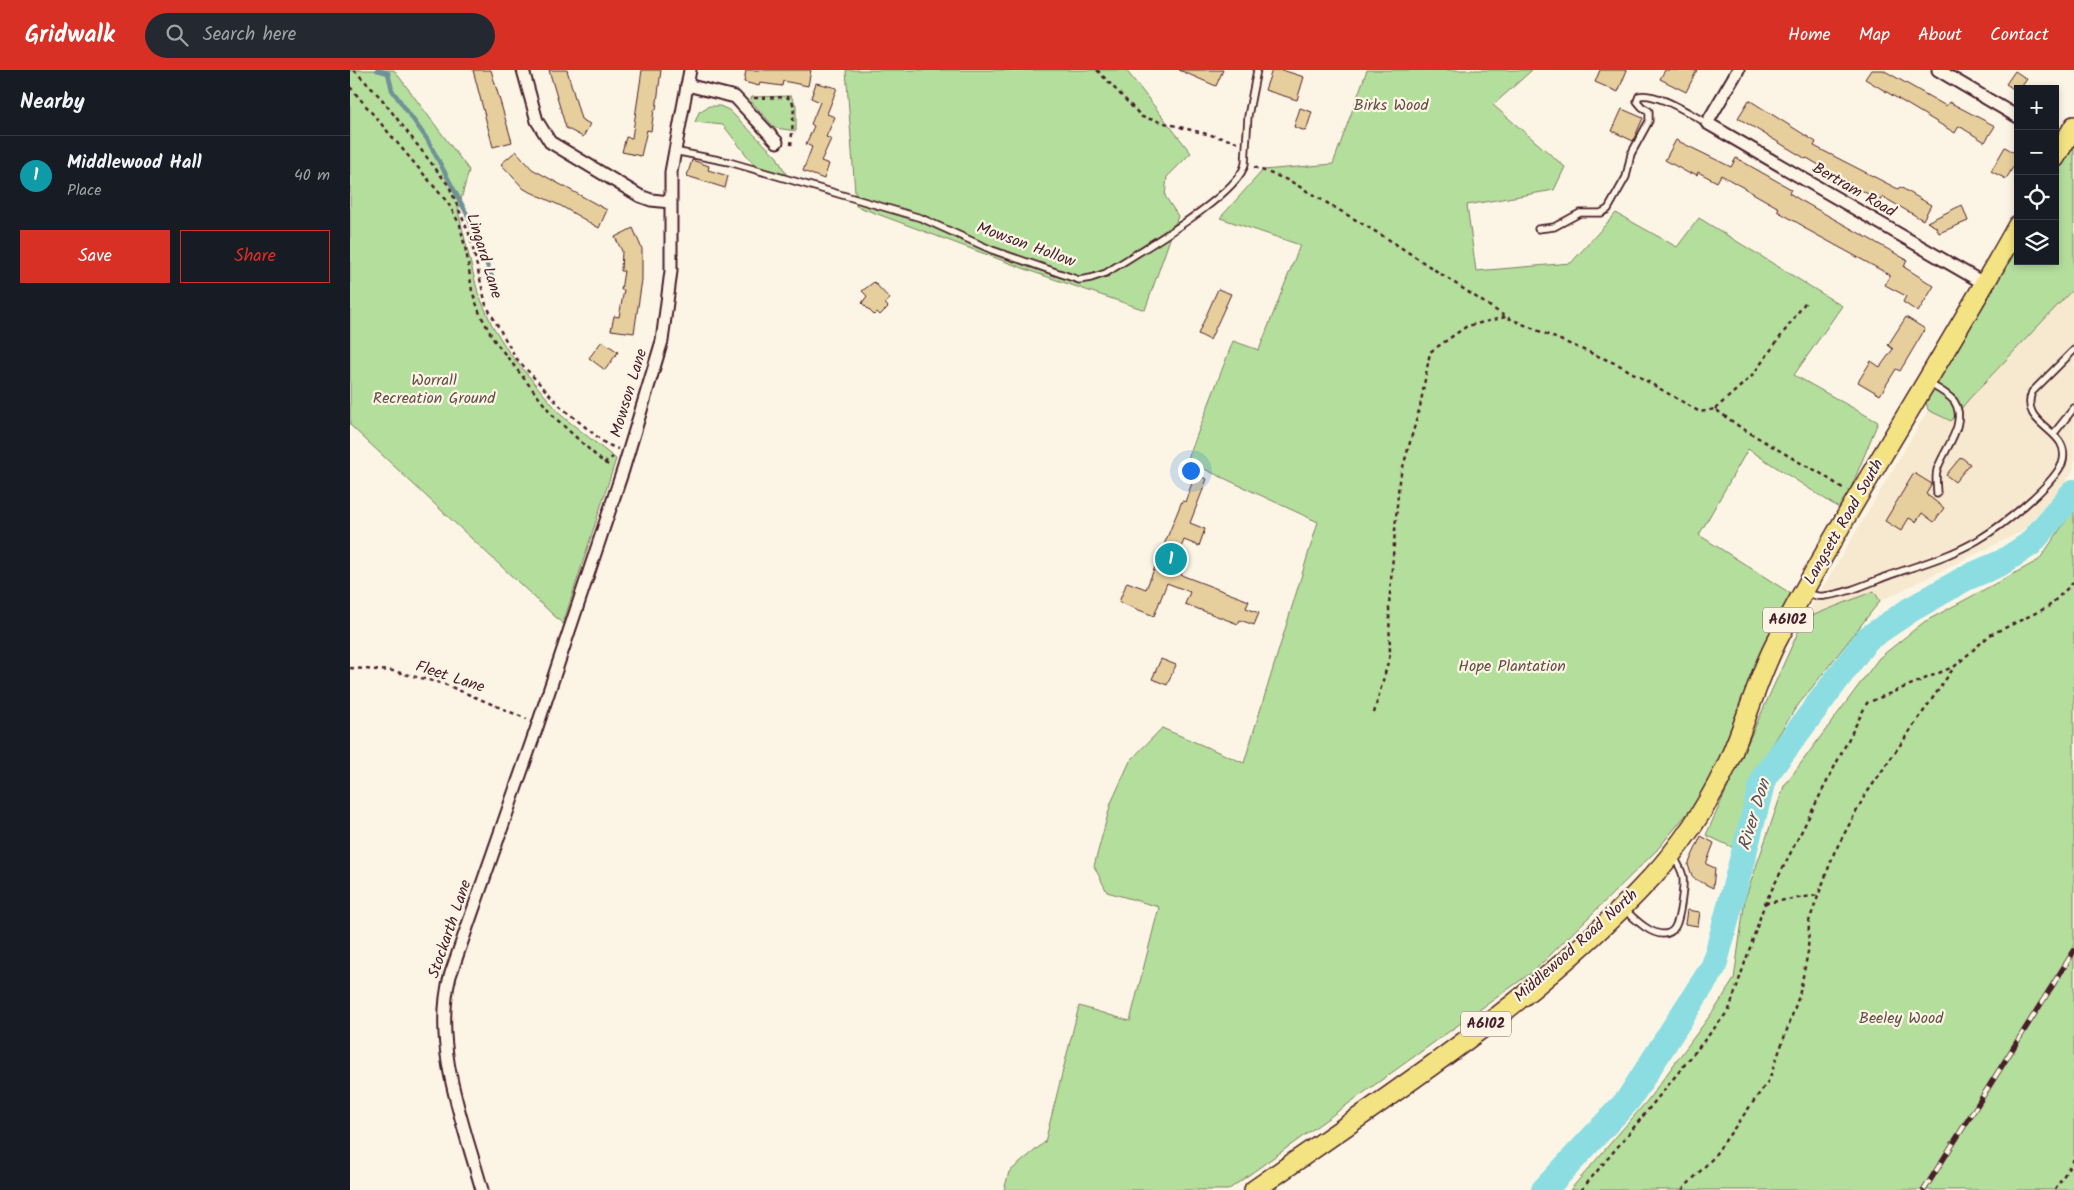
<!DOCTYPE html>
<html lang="en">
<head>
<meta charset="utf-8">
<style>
	:root { --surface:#171b24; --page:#242831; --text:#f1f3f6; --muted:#9ea1a6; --line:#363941; --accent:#d93025 }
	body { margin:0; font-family:Kalam,sans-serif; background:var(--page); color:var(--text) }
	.controls { position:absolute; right:15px; top:15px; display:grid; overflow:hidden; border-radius:0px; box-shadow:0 2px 8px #0003 }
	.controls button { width:45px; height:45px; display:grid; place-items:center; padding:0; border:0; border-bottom:1px solid var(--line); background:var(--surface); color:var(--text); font:25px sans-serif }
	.you { position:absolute; left:840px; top:400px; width:18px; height:18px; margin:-12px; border:4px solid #fff; border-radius:50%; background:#1a73e8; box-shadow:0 0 0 8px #1a73e833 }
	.badge { display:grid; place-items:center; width:32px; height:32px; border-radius:50%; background:var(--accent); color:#fff; font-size:16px; font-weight:700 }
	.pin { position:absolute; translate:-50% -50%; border:2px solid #fff; box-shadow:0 1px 5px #0006 }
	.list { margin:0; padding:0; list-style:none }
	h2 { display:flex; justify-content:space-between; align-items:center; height:65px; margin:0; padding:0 20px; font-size:21px }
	h2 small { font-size:16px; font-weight:400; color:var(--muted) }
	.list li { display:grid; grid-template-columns:32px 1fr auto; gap:15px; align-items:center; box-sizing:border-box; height:80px; padding:0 20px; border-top:1px solid var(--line) }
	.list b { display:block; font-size:19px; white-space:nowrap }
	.list p { margin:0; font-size:16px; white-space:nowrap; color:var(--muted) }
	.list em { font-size:16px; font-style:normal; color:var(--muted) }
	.actions { display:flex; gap:10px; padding:15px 20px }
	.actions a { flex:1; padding:11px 0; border:1px solid var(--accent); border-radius:0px; text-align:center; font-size:18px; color:var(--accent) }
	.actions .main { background:var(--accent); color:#fff }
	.icon { flex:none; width:28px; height:28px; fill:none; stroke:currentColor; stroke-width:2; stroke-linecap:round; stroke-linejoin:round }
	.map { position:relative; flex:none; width:1724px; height:1120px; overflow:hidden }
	header { display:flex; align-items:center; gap:30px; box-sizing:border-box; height:70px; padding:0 25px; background:var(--accent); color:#fff }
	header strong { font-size:24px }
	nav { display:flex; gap:28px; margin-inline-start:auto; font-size:18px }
	.search { width:350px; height:45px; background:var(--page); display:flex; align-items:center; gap:12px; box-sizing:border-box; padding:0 18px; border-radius:28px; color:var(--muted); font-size:19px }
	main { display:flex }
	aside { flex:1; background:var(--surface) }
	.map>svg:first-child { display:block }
</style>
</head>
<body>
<header>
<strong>Gridwalk</strong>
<div class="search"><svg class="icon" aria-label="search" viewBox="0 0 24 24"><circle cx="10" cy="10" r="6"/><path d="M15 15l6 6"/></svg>Search here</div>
<nav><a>Home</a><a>Map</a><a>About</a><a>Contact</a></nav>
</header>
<main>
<aside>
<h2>Nearby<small></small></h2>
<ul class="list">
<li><span class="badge" style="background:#0f9aa8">1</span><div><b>Middlewood Hall</b><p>Place</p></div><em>40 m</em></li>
</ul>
<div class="actions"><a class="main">Save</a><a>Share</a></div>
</aside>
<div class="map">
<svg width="1724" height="1120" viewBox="0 0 1724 1120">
	<rect width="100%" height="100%" fill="#fcf5e5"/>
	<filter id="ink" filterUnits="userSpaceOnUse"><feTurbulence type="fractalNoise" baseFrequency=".02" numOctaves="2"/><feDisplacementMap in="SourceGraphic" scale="10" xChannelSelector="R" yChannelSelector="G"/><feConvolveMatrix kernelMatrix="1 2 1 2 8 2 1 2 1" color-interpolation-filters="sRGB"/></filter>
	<g filter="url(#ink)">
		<!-- built -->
		<polygon fill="#f6e9cf" points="1724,218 1724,399 1711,419 1671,462 1530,531 1524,521 1454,549 1578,340 1601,351 1619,329"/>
		<!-- green -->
		<g fill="#b4de9c" stroke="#7f7e64">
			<polygon points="0,0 44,0 119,100 108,141 128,223 142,255 160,284 212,346 266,389 213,554 0,355"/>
			<polygon points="496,0 776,0 841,83 817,107 815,126 828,146 795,240 686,203 506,136"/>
			<polygon points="1017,0 1182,0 1143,35 1215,97 1204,120 1117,135 1126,201 1221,193 1266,143 1327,177 1349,148 1492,236 1444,305 1528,352 1492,440 1398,379 1349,465 1443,525 1360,716 1306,781 1185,900 878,1120 654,1120 659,1102 695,1072 729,936 780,951 809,837 757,822 744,796 761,733 780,691 812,658 894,693 968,452 837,391 883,271 909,280 950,175 870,148 913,100 983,94"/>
			<polygon points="441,26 446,35 446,61 425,58 400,30 402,27"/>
			<polygon points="359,36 370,36 379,40 427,87 436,104 425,109 405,96 373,55 345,52 349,42"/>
			<polygon points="1724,61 1724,218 1619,329 1601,351 1578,340 1574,322 1668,158 1668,191 1705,191 1705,93"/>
			<polygon points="1724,439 1724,1120 1220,1120 1297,1031 1367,936 1384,909 1395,829 1434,716 1529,588 1574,552 1689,490"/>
			<polygon points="1524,521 1530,531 1445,639 1406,701 1384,778 1356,765 1454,549"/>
		</g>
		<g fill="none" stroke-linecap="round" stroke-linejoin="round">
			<!-- stream -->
			<polyline stroke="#719199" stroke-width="4.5" points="27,0 38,3 42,20 77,69 118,146 147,220"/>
			<!-- river -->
			<polyline stroke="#8bdde2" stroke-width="26" points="1194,1120 1278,1030 1364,896 1414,707 1517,569 1560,540 1616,508 1651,493 1680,474 1724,422"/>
		</g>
		<!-- building -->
		<g fill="#e7ce9d" stroke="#4a1f2b">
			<polygon points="123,0 141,0 162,72 143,77"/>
			<polygon points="199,0 217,0 231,49 240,54 233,67 216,58"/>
			<polygon points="292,0 311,0 306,40 304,40 301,61 297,60 291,86 272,82 276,67 282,68"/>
			<polygon points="396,0 461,0 458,16 433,11 432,16 410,13 409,16 394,12"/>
			<polygon points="829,0 873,0 866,16"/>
			<polygon points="922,0 932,0 954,7 947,30 915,20"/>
			<polygon points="1250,0 1277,0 1268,22 1245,12"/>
			<polygon points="1315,0 1347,0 1336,22 1310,9"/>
			<polygon points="1521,0 1533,0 1596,36 1599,32 1645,56 1635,72 1609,56 1605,63 1515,9"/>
			<polygon points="1665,1 1677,9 1670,19 1668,19 1668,22 1656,14"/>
			<polygon points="466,13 487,18 477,44 485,47 476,67 481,69 471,91 479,94 474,109 453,101 462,77 456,74 464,56 461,54 470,32 461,28"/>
			<polygon points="1399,30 1466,72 1464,76 1548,119 1550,117 1581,135 1573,150 1533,127 1531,131 1518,124 1457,88 1456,89 1388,48"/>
			<polygon points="950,38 962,42 956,61 944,57"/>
			<polygon points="1272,39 1293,48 1283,71 1262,61"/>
			<polygon points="1326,70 1381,97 1386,88 1441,119 1439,123 1452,131 1557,190 1554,197 1584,216 1568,242 1553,232 1556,226 1535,215 1540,205 1454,158 1455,157 1427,141 1429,138 1371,105 1367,112 1348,102 1347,105 1341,102 1340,104 1315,90"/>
			<polygon points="1655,77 1668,85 1668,89 1656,109 1641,101"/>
			<polygon points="166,81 182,99 257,140 249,158 211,136 174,119 151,94"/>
			<polygon points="342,90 359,96 358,100 378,106 375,118 337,106"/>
			<polygon points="1612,135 1618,151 1589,163 1586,157 1577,152"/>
			<polygon points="283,158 292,179 292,210 284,263 261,260 264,246 269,247 274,220 271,220 274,201 271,201 272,181 265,167"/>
			<polygon points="524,212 540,229 535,233 538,237 530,245 527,242 524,245 512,233 517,226 512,221"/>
			<polygon points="868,219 881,224 860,270 848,264"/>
			<polygon points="1556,247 1575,259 1550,301 1546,299 1530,325 1508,312 1521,291 1530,297 1543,279 1538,275"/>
			<polygon points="252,271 268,282 255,300 239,288"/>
			<polygon points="1611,387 1620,394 1605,412 1596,405"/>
			<polygon points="1564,403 1582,414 1576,424 1594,438 1584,452 1572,443 1566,452 1559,448 1551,461 1535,451"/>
			<polygon points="845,405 857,409 840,453 855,459 849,476 834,470 822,500 832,503 831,505 899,531 896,538 909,543 904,555 890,550 888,554 835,534 840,522 817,513 804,546 769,532 777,512 796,519 832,431 835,432"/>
			<polygon points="811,589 826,595 817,615 802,609"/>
			<polygon points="1351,766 1364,773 1356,794 1365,798 1363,818 1343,808 1338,795"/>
			<polygon points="1337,840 1350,842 1348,856 1335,854"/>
		</g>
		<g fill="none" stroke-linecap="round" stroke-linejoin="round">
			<!-- service casing -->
			<g stroke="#4a1f2b" stroke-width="9">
				<g id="service">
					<path d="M324 81 379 92 571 148 642 180 729 210 741 208 756 203C786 183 888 126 895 94L898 46 907 0"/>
					<path d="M1188 159 1204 157 1230 143H1251L1258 139 1276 107 1281 84 1299 51V41L1292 37 1287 31 1289 26C1307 22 1340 44 1357 53"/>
					<path d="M1578 313C1587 318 1597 323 1604 331 1619 353 1593 380 1587 400 1585 408 1587 417 1587 424"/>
					<polyline points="1705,362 1724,338"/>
					<path d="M1456 522C1462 525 1468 527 1474 526 1496 524 1519 513 1540 505 1569 495 1601 486 1628 470 1653 455 1699 419 1712 394 1724 359 1668 357 1682 322L1724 280"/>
					<path d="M1274 839C1284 848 1299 864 1313 864 1318 864 1323 861 1325 857 1330 849 1334 817 1333 807 1332 800 1327 793 1324 786"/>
				</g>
			</g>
			<!-- minor casing -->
			<g stroke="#4a1f2b" stroke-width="15">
				<g id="minor">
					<polyline points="173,0 187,51 200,72 290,126 301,130 320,132"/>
					<polyline points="1388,0 1357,53 1635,214"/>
					<polyline points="1588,0 1668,47"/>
					<polyline points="337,15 385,27 427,72"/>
					<path d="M132 1120C113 1052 82 976 100 906L188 654 273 400 312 271 321 201V102L340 0"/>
				</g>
			</g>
			<!-- primary casing -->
			<g stroke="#4a1f2b" stroke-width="22">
				<g id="primary">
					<polyline points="1705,88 1724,56"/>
					<path d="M904 1120C1041 1024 1186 932 1301 808 1330 777 1356 738 1375 699 1396 655 1407 607 1430 565 1504 425 1591 293 1668 155"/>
				</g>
			</g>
			<!-- path -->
			<g stroke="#4a1f2b" stroke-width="2.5" stroke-dasharray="4 4" stroke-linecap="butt">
				<polyline points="4,0 31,28 99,116 120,166 136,235 166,288 211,337 256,374 268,379"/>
				<polyline points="747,0 792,47 887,72"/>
				<polyline points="0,17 98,133 110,155 117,186 122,221 130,244 144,270 204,347 254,393 262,396"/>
				<polyline points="404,28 437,27 442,31 444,37 441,76 438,77"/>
				<polyline points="904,97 940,111 1038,169 1156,247 1269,295 1350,342 1365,339 1390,357 1454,395 1467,401 1494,419"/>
				<polyline points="1365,339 1402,306 1457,230"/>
				<polyline points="254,393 263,387"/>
				<polyline points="0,598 43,601 94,614 177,649"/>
				<polyline points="1024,643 1040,585 1039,536 1049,411 1070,337 1080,282 1117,256 1156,247"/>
				<polyline points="1415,833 1469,825"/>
				<polyline points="1231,1120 1276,1067 1379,940 1415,833 1517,633 1603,597"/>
				<polyline points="1332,1120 1362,1089 1419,1010 1449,926 1458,882 1459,851 1484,783 1514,727 1605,596 1640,565 1698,537 1724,512"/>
				<polyline points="1705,1120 1724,1089"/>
			</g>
			<!-- service -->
			<use href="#service" stroke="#fcf5e5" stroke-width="5.5"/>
			<!-- minor -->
			<use href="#minor" stroke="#fcf5e5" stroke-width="11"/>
			<!-- primary -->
			<use href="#primary" stroke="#f4e382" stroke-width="19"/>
			<!-- rail casing -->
			<g stroke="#4a1f2b" stroke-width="5.5">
				<polyline id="rail" points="1574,1120 1724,881"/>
			</g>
			<!-- rail -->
			<use href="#rail" stroke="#fcf5e5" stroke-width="4" stroke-dasharray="11" stroke-linecap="butt"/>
		</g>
	</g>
	<g text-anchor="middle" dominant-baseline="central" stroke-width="4.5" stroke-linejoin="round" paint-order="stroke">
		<!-- shield labels -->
		<g fill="#fcf5e5" stroke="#7f5f63" stroke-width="1">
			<rect x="1413" y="537.5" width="50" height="25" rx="4"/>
			<rect x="1111" y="941.5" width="50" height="25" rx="4"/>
		</g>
		<g font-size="15" font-weight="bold" fill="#4a1f2b">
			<text x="1438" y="550">A6102</text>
			<text x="1136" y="954">A6102</text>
		</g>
		<!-- park labels -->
		<g font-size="16" fill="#644f47" stroke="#fcf5e5">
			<text x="1041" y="35">Birks Wood</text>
			<text x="84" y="310">Worrall<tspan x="84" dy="18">Recreation Ground</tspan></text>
			<text x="1162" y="596">Hope Plantation</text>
			<text x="1551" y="948">Beeley Wood</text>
		</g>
		<!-- street labels -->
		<g font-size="16" fill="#4a1f2b" stroke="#fcf5e5">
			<text transform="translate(1504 120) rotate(30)">Bertram Road</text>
			<text transform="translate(676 175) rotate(20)">Mowson Hollow</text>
			<text transform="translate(134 186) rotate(73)">Lingard Lane</text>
			<text transform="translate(279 323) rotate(-73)">Mowson Lane</text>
			<text transform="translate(1494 452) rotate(-60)">Langsett Road South</text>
			<text transform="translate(100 607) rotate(18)">Fleet Lane</text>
			<text transform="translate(100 859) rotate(-71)">Stockarth Lane</text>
			<text transform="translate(1226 876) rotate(-42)">Middlewood Road North</text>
		</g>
		<!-- water labels -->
		<g font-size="18" font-style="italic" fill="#5a4e59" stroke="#fcf5e5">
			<text transform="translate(1405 745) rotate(-73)">River Don</text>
		</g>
	</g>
</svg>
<div class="controls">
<button>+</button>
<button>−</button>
<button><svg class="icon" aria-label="locate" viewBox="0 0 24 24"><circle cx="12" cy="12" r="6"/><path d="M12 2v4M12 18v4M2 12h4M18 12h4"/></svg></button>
<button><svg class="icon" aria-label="layers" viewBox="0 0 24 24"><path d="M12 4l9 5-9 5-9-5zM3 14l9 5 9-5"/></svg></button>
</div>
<div class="you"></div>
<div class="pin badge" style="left:821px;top:489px;background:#0f9aa8">1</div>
</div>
</main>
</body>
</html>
